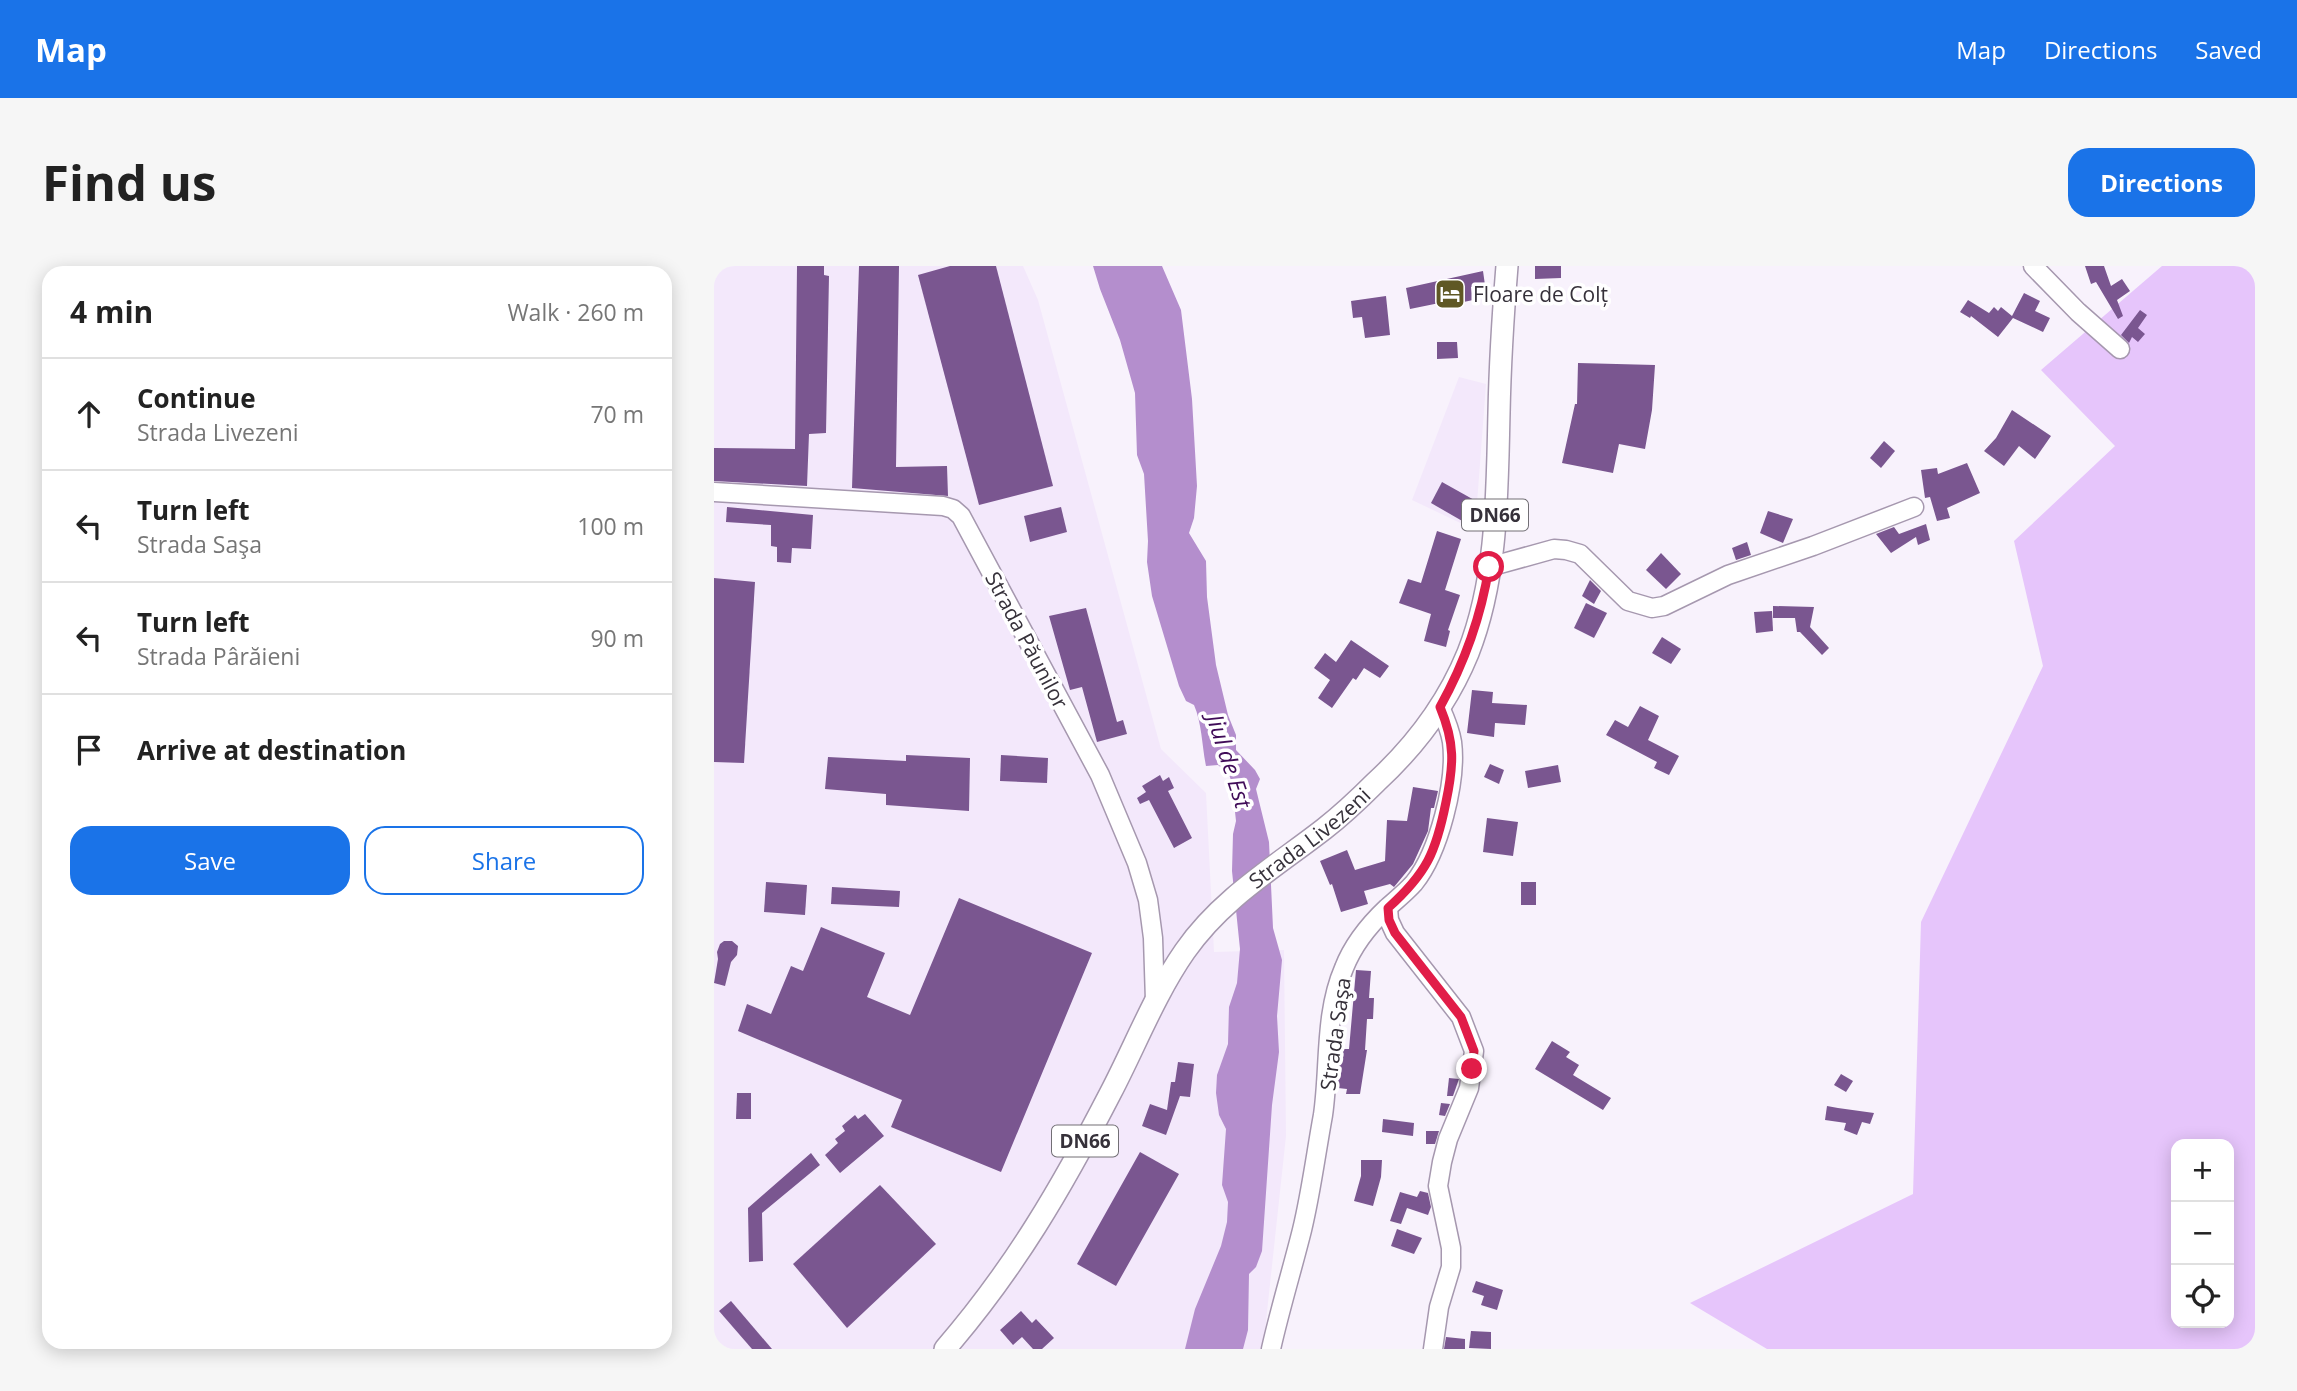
<!DOCTYPE html>
<html lang="en">
<head>
<meta charset="utf-8">
<style>
	:root { --surface:#fff; --page:#f6f6f6; --text:#222; --muted:#767676; --line:#e0e0e0; --accent:#1a73e8 }
	body { margin:0; font-family:"Open Sans",sans-serif; background:var(--page); color:var(--text) }
	.controls { position:absolute; right:21px; bottom:21px; display:grid; overflow:hidden; border-radius:14px; box-shadow:0 4px 18px #0003 }
	.controls button { width:63px; height:63px; display:grid; place-items:center; padding:0; border:0; border-bottom:2px solid var(--line); background:var(--surface); color:var(--text); font:35px sans-serif }
	.stop { position:absolute; width:21px; height:21px; margin:-16px; border:5px solid #e11d48; border-radius:50%; background:#fff }
	.stop.end { background:#e11d48; border-color:#fff; box-shadow:0 2px 7px #0008 }
	.list { margin:0; padding:0; list-style:none }
	h2 { display:flex; justify-content:space-between; align-items:center; height:91px; margin:0; padding:0 28px; font-size:30px }
	h2 small { font-size:23px; font-weight:400; color:var(--muted) }
	.list li { display:grid; grid-template-columns:46px 1fr auto; gap:21px; align-items:center; box-sizing:border-box; height:112px; padding:0 28px; border-top:2px solid var(--line) }
	.list b { display:block; font-size:26px; white-space:nowrap }
	.list p { margin:0; font-size:23px; white-space:nowrap; color:var(--muted) }
	.list em { font-size:23px; font-style:normal; color:var(--muted) }
	.actions { display:flex; gap:14px; padding:21px 28px }
	.actions a { flex:1; padding:16px 0; border:2px solid var(--accent); border-radius:21px; text-align:center; font-size:24px; color:var(--accent) }
	.actions .main { background:var(--accent); color:#fff }
	.icon { flex:none; width:38px; height:38px; fill:none; stroke:currentColor; stroke-width:2; stroke-linecap:round; stroke-linejoin:round }
	.map { position:relative; flex:none; width:1541px; height:1083px; overflow:hidden; border-radius:21px }
	header { display:flex; align-items:center; gap:42px; box-sizing:border-box; height:98px; padding:0 35px; background:var(--accent); color:#fff }
	header strong { font-size:33px }
	nav { display:flex; gap:38px; margin-inline-start:auto; font-size:24px }
	.intro { display:flex; align-items:center; justify-content:space-between; box-sizing:border-box; height:168px; padding:0 42px }
	h1 { margin:0; font-size:49px }
	.button { padding:18px 32px; border-radius:21px; background:var(--accent); color:#fff; font-size:24px; font-weight:700 }
	main { display:flex; gap:42px; padding:0 42px }
	aside { flex:1; background:var(--surface); border-radius:21px; box-shadow:0 4px 18px #0003 }
	.map>svg:first-child { display:block }
</style>
</head>
<body>
<header>
<strong>Map</strong>
<nav><a>Map</a><a>Directions</a><a>Saved</a></nav>
</header>
<div class="intro"><h1>Find us</h1><a class="button">Directions</a></div>
<main>
<aside>
<h2>4 min<small>Walk · 260 m</small></h2>
<ul class="list">
<li><svg class="icon" aria-label="ahead" viewBox="0 0 24 24"><path d="M12 20V5M6 11l6-6 6 6"/></svg><div><b>Continue</b><p>Strada Livezeni</p></div><em>70 m</em></li>
<li><svg class="icon" aria-label="left" viewBox="0 0 24 24"><path d="M17 20v-9H6M10 6l-5 5 5 5"/></svg><div><b>Turn left</b><p>Strada Saşa</p></div><em>100 m</em></li>
<li><svg class="icon" aria-label="left" viewBox="0 0 24 24"><path d="M17 20v-9H6M10 6l-5 5 5 5"/></svg><div><b>Turn left</b><p>Strada Pârăieni</p></div><em>90 m</em></li>
<li><svg class="icon" aria-label="arrive" viewBox="0 0 24 24"><path d="M6 21V4h12l-3 4 3 4H6"/></svg><div><b>Arrive at destination</b></div></li>
</ul>
<div class="actions"><a class="main">Save</a><a>Share</a></div>
</aside>
<div class="map">
<svg width="1541" height="1083" viewBox="0 0 1541 1083">
	<rect width="100%" height="100%" fill="#f8f2fc"/>
	<!-- built -->
	<g fill="#f3e8fb">
		<polygon points="0,0 309,0 324,34 447,483 492,527 500,686 570,684 572,870 549,1083 0,1083"/>
		<polygon points="745,111 772,118 761,264 698,234"/>
	</g>
	<!-- green -->
	<path fill="#e6c5fb" fill-rule="evenodd" d="M1448 0H1541V1083H1053L976 1037 1199 928 1207 656 1329 400 1300 275 1401 180 1327 104ZM1462 878H1515V1057H1462Z"/>
	<!-- water -->
	<path fill="#b48ecd" d="M379 0H448L467 44 478 133 483 220 480 252 475 267 492 295 493 331 502 399 514 449 522 469V484L541 504 546 513 542 523 555 576 559 662 568 694 563 750 565 786 558 839 548 985 542 1001 535 1008 534 1064 529 1083H471L481 1043 507 980 513 956 514 936 508 919 512 863 505 849 502 827 503 809 514 778 515 741 523 717 526 683 518 605 519 568 522 555 518 518 515 508 504 499 492 500C488 481 488 457 480 439L472 435 465 420 438 330 433 296 434 275 430 208 423 189 421 127 406 74 386 23Z"/>
	<!-- building -->
	<g fill="#7a5690">
		<polygon points="83,0 110,0 110,9 115,10 112,167 95,168 93,220 0,215 0,182 81,183"/>
		<polygon points="145,0 185,0 182,201 233,200 234,230 138,222"/>
		<polygon points="236,0 282,0 339,220 265,239 204,9"/>
		<polygon points="821,0 847,0 847,12 821,13"/>
		<polygon points="1371,0 1390,0 1397,20 1408,13 1416,25 1403,34 1409,50 1404,53 1382,16 1377,18"/>
		<polygon points="769,5 771,19 757,21 759,34 745,37 745,33 696,43 692,22"/>
		<polygon points="1310,27 1326,35 1321,45 1336,52 1329,66 1299,52 1284,71 1257,50 1256,52 1246,46 1254,34 1275,47 1280,41 1284,45 1287,41 1298,50"/>
		<polygon points="672,30 676,69 651,72 648,51 639,52 637,35"/>
		<polygon points="1426,44 1433,49 1424,62 1431,68 1424,76 1418,71 1415,77 1407,69"/>
		<polygon points="723,76 743,76 744,92 723,93"/>
		<polygon points="864,97 941,99 938,144 931,183 905,178 899,207 848,197 861,138 863,138"/>
		<polygon points="1298,144 1337,170 1321,193 1305,180 1290,200 1270,185 1282,172"/>
		<polygon points="1170,175 1181,185 1167,202 1156,192"/>
		<polygon points="1253,197 1266,227 1233,242 1236,252 1223,255 1216,231 1211,232 1207,204 1223,202 1224,208"/>
		<polygon points="728,216 762,235 750,256 717,237"/>
		<polygon points="13,241 99,249 97,283 78,282 77,297 63,296 63,281 57,280 57,259 12,256"/>
		<polygon points="347,241 353,266 316,276 310,250"/>
		<polygon points="1054,245 1079,253 1069,277 1046,267"/>
		<polygon points="1212,258 1216,274 1204,279 1202,271 1177,287 1162,268 1180,261 1185,268"/>
		<polygon points="723,265 747,273 731,324 746,329 734,364 736,365 732,381 710,375 717,348 685,337 694,313 707,317"/>
		<polygon points="1033,276 1037,289 1022,294 1018,282"/>
		<polygon points="947,287 967,308 952,323 932,304"/>
		<polygon points="0,312 41,316 30,497 0,496"/>
		<polygon points="876,314 887,325 880,338 868,330"/>
		<polygon points="872,337 893,347 880,372 860,362"/>
		<polygon points="1059,340 1100,341 1096,361 1115,382 1108,389 1086,366 1083,366 1081,352 1059,352"/>
		<polygon points="372,342 403,456 409,454 413,468 383,476 368,421 356,424 335,350"/>
		<polygon points="1058,345 1059,365 1042,367 1040,346"/>
		<polygon points="948,371 967,383 957,398 938,387"/>
		<polygon points="637,374 675,400 666,412 650,402 642,414 639,412 618,442 604,432 616,414 600,402 611,387 622,396"/>
		<polygon points="758,424 779,426 778,437 813,439 811,459 781,457 780,471 753,467"/>
		<polygon points="926,440 945,450 934,474 965,490 955,509 940,502 943,496 892,469 901,454 914,461"/>
		<polygon points="192,489 256,492 255,545 172,539 172,528 111,523 114,491 192,495"/>
		<polygon points="287,489 334,492 333,517 286,515"/>
		<polygon points="776,498 790,504 785,518 770,511"/>
		<polygon points="844,499 847,516 814,522 811,505"/>
		<polygon points="446,509 449,515 455,511 460,522 454,525 478,572 460,582 435,534 426,538 423,532 432,526 428,520"/>
		<polygon points="699,521 724,525 720,542 717,542 714,565 699,598 680,621 676,618 650,625 654,638 627,646 618,618 616,619 606,595 633,584 641,604 671,595 673,554 693,555"/>
		<polygon points="773,552 804,556 799,590 769,586"/>
		<polygon points="52,616 93,619 91,649 50,646"/>
		<rect x="807" y="616" width="15" height="23"/>
		<polygon points="118,621 186,625 185,641 117,638"/>
		<polygon points="245,632 378,687 287,906 177,861 188,834 24,765 33,738 57,748 77,700 89,705 107,661 171,687 153,731 196,749"/>
		<polygon points="10,675 18,675 24,680 23,689 17,696 11,720 0,717 4,693 3,686 6,678"/>
		<polygon points="642,704 657,705 655,732 660,732 659,753 653,753 651,784 653,784 646,828 632,828 633,823 624,822 624,800 626,783 635,783"/>
		<polygon points="838,775 856,786 852,791 865,799 859,809 897,832 889,844 821,803"/>
		<polygon points="464,796 480,798 476,831 466,830 452,869 428,860 436,838 453,844 457,816 461,816"/>
		<polygon points="1127,808 1139,815 1132,826 1120,819"/>
		<polygon points="735,812 745,813 739,830 733,830"/>
		<polygon points="23,827 37,827 37,853 22,853"/>
		<polygon points="727,837 736,838 731,850 725,849"/>
		<polygon points="1113,840 1124,842 1160,847 1156,858 1148,856 1143,869 1130,864 1132,857 1111,854"/>
		<polygon points="151,848 170,870 126,907 111,889 124,877 121,873 131,865 128,860 141,849 144,853"/>
		<polygon points="669,853 700,857 699,870 668,866"/>
		<polygon points="712,865 725,865 721,878 712,878"/>
		<polygon points="426,886 465,908 402,1020 363,998"/>
		<polygon points="97,887 106,899 48,947 49,995 35,996 34,942"/>
		<polygon points="647,894 668,894 667,911 659,940 640,935 647,910"/>
		<polygon points="166,919 222,978 133,1062 79,998"/>
		<polygon points="706,925 714,927 717,941 714,949 693,942 687,958 676,955 686,926 703,931"/>
		<polygon points="683,963 708,972 700,988 677,980"/>
		<polygon points="762,1015 789,1024 783,1044 767,1039 770,1030 758,1026"/>
		<polygon points="17,1035 58,1083 38,1083 5,1045"/>
		<polygon points="307,1045 318,1057 322,1053 340,1072 328,1083 319,1083 308,1071 299,1079 286,1064"/>
		<polygon points="757,1065 777,1066 777,1083 755,1082"/>
		<polygon points="732,1071 751,1073 751,1083 730,1083"/>
	</g>
	<g fill="none" stroke-linecap="round" stroke-linejoin="round">
		<!-- minor casing -->
		<g stroke="#a698af" stroke-width="21">
			<g id="minor">
				<polyline points="1319,0 1364,46 1406,83"/>
				<polyline points="0,226 229,240 239,243 247,250 386,509 423,597 434,634 439,672 441,735"/>
				<polyline points="775,301 840,283 852,284 866,288 914,335 938,342 950,340 1014,309 1099,280 1200,241"/>
				<polyline points="674,642 675,654 681,667 747,751 760,785 755,822 734,873 728,896 724,920 737,982 737,1001 725,1041 719,1083"/>
				<path d="M557 1083C566 1043 578 1004 588 964 597 927 602 887 609 849 616 801 610 748 630 702 639 679 655 659 673 642 682 634 692 626 700 617 725 586 743 515 738 476 736 463 731 452 726 441"/>
			</g>
		</g>
		<!-- major casing -->
		<g stroke="#a698af" stroke-width="24">
			<g id="major">
				<path id="s1" d="M231 1083C301 1002 348 921 397 826 421 780 441 728 471 685 507 633 561 601 610 563 628 549 645 533 662 516 701 480 734 436 754 387 784 311 783 226 785 147 786 98 789 49 793 0"/>
			</g>
		</g>
		<!-- minor -->
		<use href="#minor" stroke="#fff" stroke-width="18"/>
		<!-- major -->
		<use href="#major" stroke="#fff" stroke-width="21"/>
	</g>
	<g fill="none" stroke-linecap="round" stroke-linejoin="round">
		<!-- route -->
		<path stroke="#e11d48" stroke-width="9" d="M758 803 760 785 747 751 681 667 675 654 674 642C713 607 722 586 732 536 740 498 741 477 726 441 751 396 767 351 775 301"/>
	</g>
	<!-- icons -->
	<defs>
		<g id="hotel-square" transform="scale(1.575)"><rect x="-9" y="-9" width="18" height="18" rx="4" fill="#5f5824" stroke="#fff"/><path d="M-6-4.5h1.5V1H6V5H4.5V3h-9V5H-6ZM-4 0a1.8 1.8 0 1 1 3.6 0ZM.5 0V-2.5h3Q6-2.5 6 0Z" fill="#fff"/></g>
	</defs>
	<g fill-rule="evenodd">
		<use href="#hotel-square" x="736" y="28"/>
	</g>
	<g text-anchor="middle" dominant-baseline="central" stroke-width="7" stroke-linejoin="round" paint-order="stroke">
		<!-- shield labels -->
		<g fill="#fff" stroke="#726f75" stroke-width="2">
			<rect x="748" y="233.5" width="66" height="31" rx="5"/>
			<rect x="338" y="859.5" width="66" height="31" rx="5"/>
		</g>
		<g font-size="19" font-weight="bold" fill="#36313a">
			<text x="781" y="249">DN66</text>
			<text x="371" y="875">DN66</text>
		</g>
		<!-- poi labels -->
		<g font-size="21" fill="#36313a" stroke="#fff" text-anchor="start">
			<text x="759" y="28">Floare de Colț</text>
		</g>
		<!-- street labels -->
		<g font-size="21" fill="#36313a" stroke="#fff">
			<text transform="translate(313 374) rotate(62)">Strada Păunilor</text>
			<text stroke="none"><textPath href="#s1" startOffset="635">Strada Livezeni</textPath></text>
			<text transform="translate(621 768) rotate(-82)">Strada Saşa</text>
		</g>
		<!-- water labels -->
		<g font-size="23" font-style="italic" fill="#400c58" stroke="#fff">
			<text transform="translate(516 495) rotate(72)">Jiul de Est</text>
		</g>
	</g>
</svg>
<div class="controls">
<button>+</button>
<button>−</button>
<button><svg class="icon" aria-label="locate" viewBox="0 0 24 24"><circle cx="12" cy="12" r="6"/><path d="M12 2v4M12 18v4M2 12h4M18 12h4"/></svg></button>
</div>
<div class="stop" style="left:775px;top:301px"></div>
<div class="stop end" style="left:758px;top:803px"></div>
</div>
</main>
</body>
</html>
